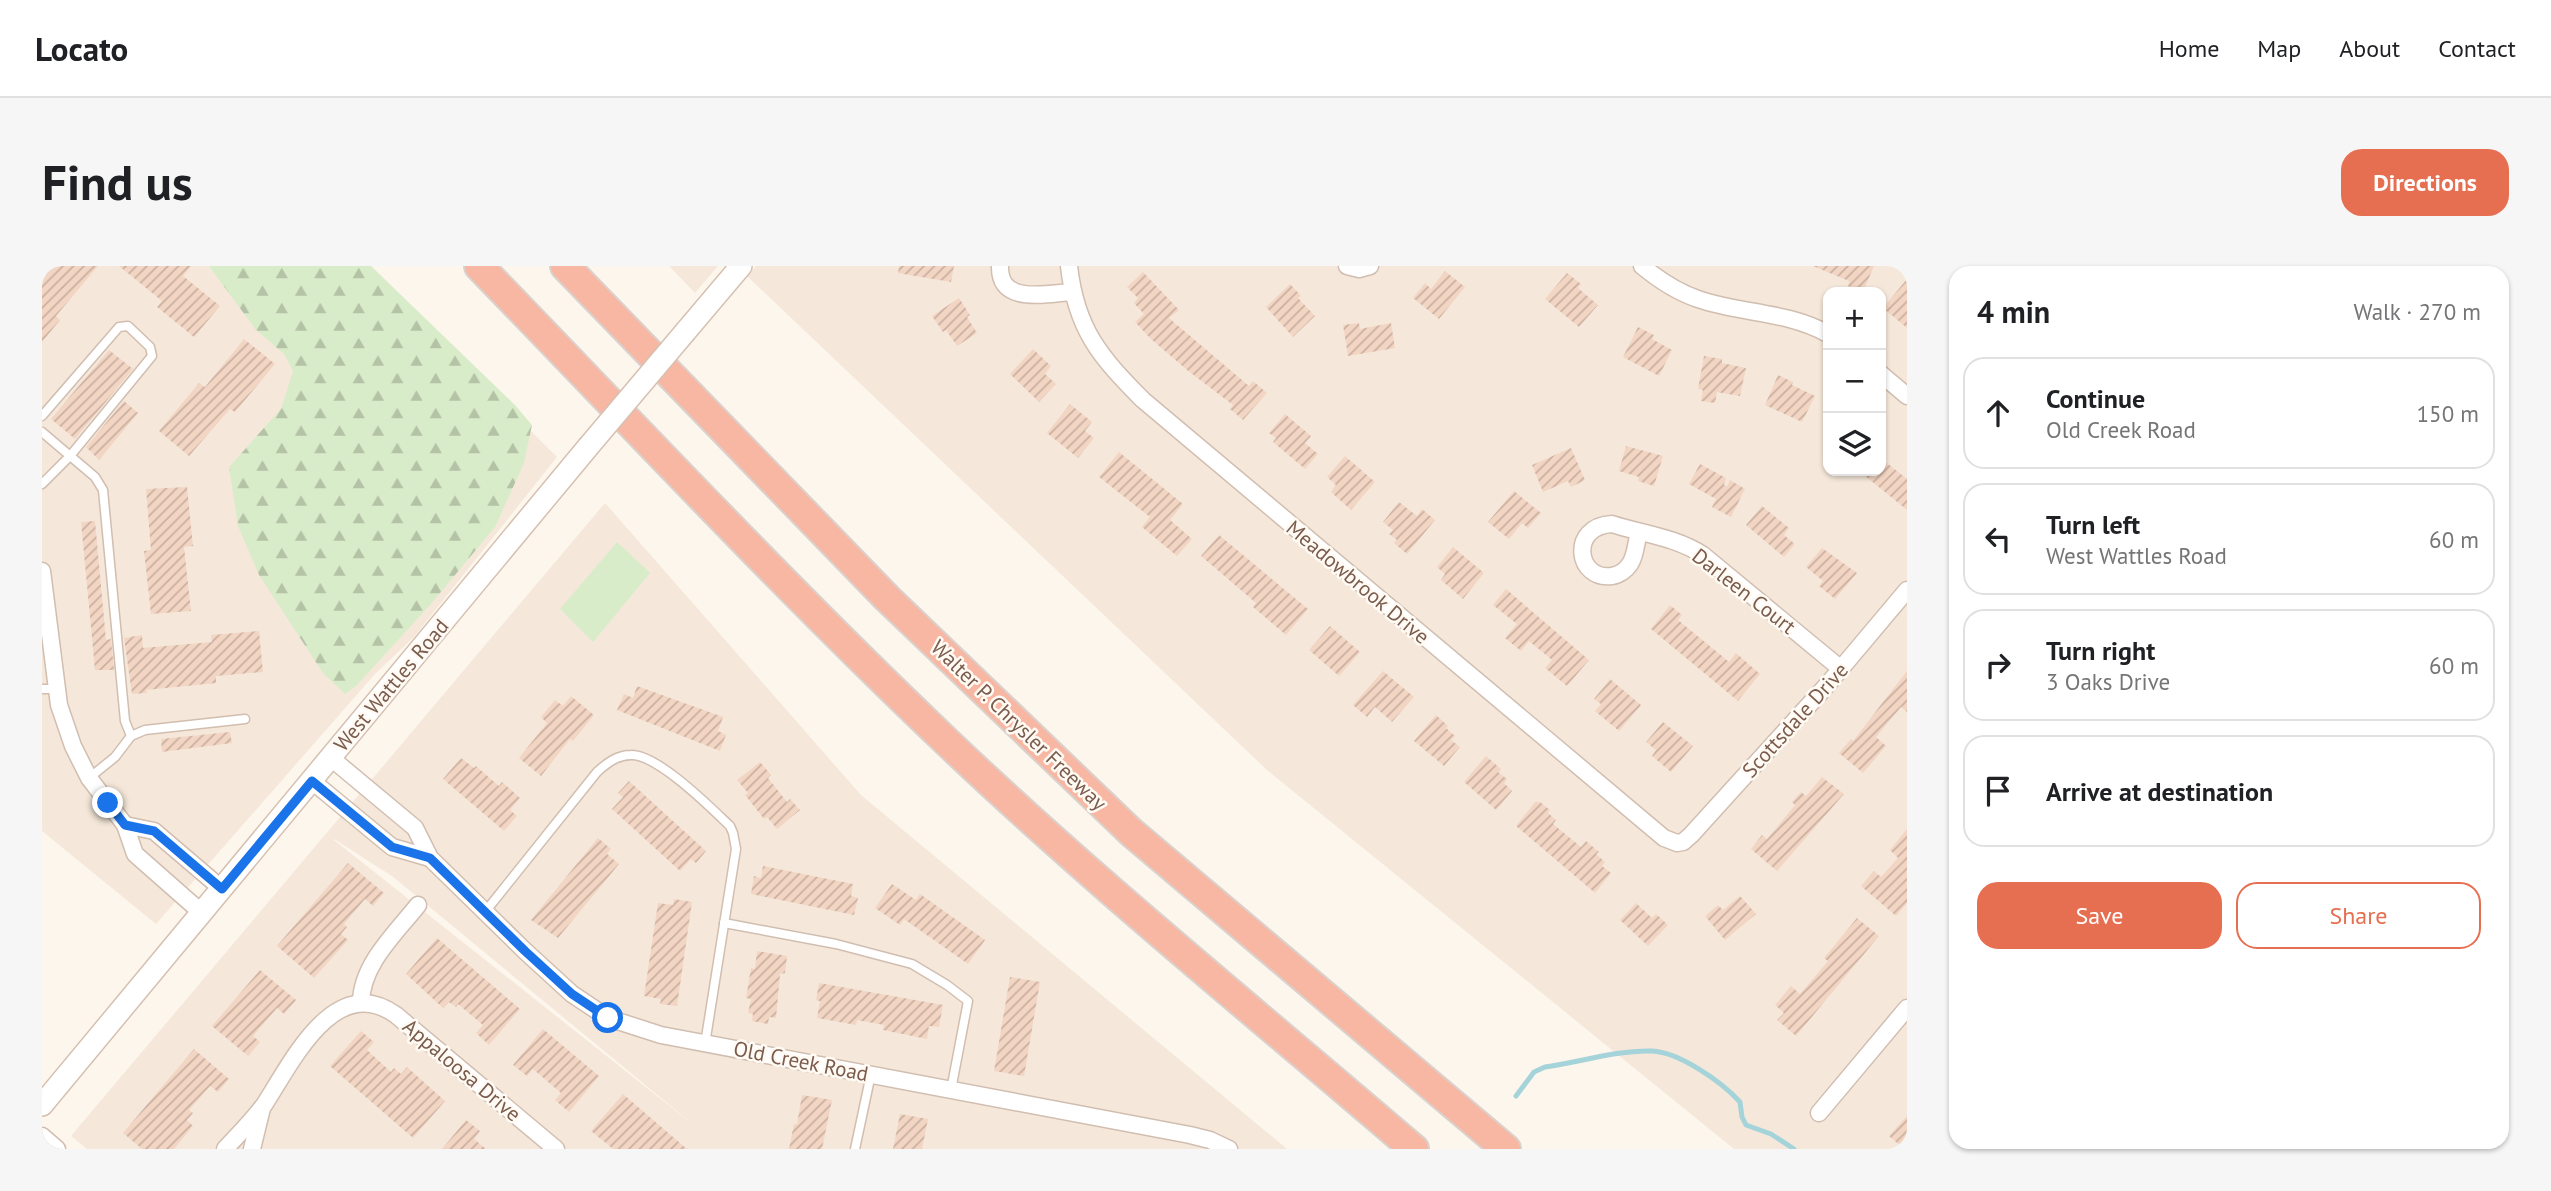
<!DOCTYPE html>
<html lang="en">
<head>
<meta charset="utf-8">
<style>
	:root { --surface:#fff; --page:#f6f6f6; --text:#202124; --muted:#757577; --line:#e0e0e0; --accent:#e76f51 }
	body { margin:0; font-family:"PT Sans",sans-serif; background:var(--page); color:var(--text) }
	.controls { position:absolute; right:21px; top:21px; display:grid; overflow:hidden; border-radius:14px; box-shadow:0 2px 5px #0004 }
	.controls button { width:63px; height:63px; display:grid; place-items:center; padding:0; border:0; border-bottom:2px solid var(--line); background:var(--surface); color:var(--text); font:35px sans-serif }
	.stop { position:absolute; width:21px; height:21px; margin:-16px; border:5px solid #1a73e8; border-radius:50%; background:#fff }
	.stop.end { background:#1a73e8; border-color:#fff; box-shadow:0 2px 7px #0008 }
	.list { margin:0; padding:0; list-style:none }
	h2 { display:flex; justify-content:space-between; align-items:center; height:91px; margin:0; padding:0 28px; font-size:30px }
	h2 small { font-size:23px; font-weight:400; color:var(--muted) }
	.list li { display:grid; grid-template-columns:46px 1fr auto; gap:21px; align-items:center; box-sizing:border-box; height:112px; margin:0 14px 14px; padding:0 14px; border:2px solid var(--line); border-radius:21px }
	.list b { display:block; font-size:26px; white-space:nowrap }
	.list p { margin:0; font-size:23px; white-space:nowrap; color:var(--muted) }
	.list em { font-size:23px; font-style:normal; color:var(--muted) }
	.actions { display:flex; gap:14px; padding:21px 28px }
	.actions a { flex:1; padding:16px 0; border:2px solid var(--accent); border-radius:21px; text-align:center; font-size:24px; color:var(--accent) }
	.actions .main { background:var(--accent); color:#fff }
	.icon { flex:none; width:38px; height:38px; fill:none; stroke:currentColor; stroke-width:2; stroke-linecap:round; stroke-linejoin:round }
	.map { position:relative; flex:none; width:1865px; height:883px; overflow:hidden; border-radius:21px }
	header { display:flex; align-items:center; gap:42px; box-sizing:border-box; height:98px; padding:0 35px; background:var(--surface); border-bottom:2px solid var(--line) }
	header strong { font-size:33px }
	nav { display:flex; gap:38px; margin-inline-start:auto; font-size:24px }
	.intro { display:flex; align-items:center; justify-content:space-between; box-sizing:border-box; height:168px; padding:0 42px }
	h1 { margin:0; font-size:49px }
	.button { padding:18px 32px; border-radius:21px; background:var(--accent); color:#fff; font-size:24px; font-weight:700 }
	main { display:flex; gap:42px; padding:0 42px }
	aside { flex:1; background:var(--surface); border-radius:21px; box-shadow:0 2px 5px #0004 }
	.map>svg:first-child { display:block }
</style>
</head>
<body>
<header>
<strong>Locato</strong>
<nav><a>Home</a><a>Map</a><a>About</a><a>Contact</a></nav>
</header>
<div class="intro"><h1>Find us</h1><a class="button">Directions</a></div>
<main>
<div class="map">
<svg width="1865" height="883" viewBox="0 0 1865 883">
	<defs>
		<pattern id="forest-firs" width="22" height="20" patternUnits="userSpaceOnUse" patternTransform="scale(1.75)"><rect width="22" height="20" fill="#d8ecc9"/><path d="M5 1l3.5 6h-7zM16 11l3.5 6h-7z" fill="#b4c2a5"/></pattern>
		<pattern id="building-hatch" width="6" height="6" patternUnits="userSpaceOnUse" patternTransform="scale(1.75)"><rect width="6" height="6" fill="#f3d5c3"/><path d="M-1 1l2-2M0 6l6-6M5 7l2-2" fill="none" stroke="#cab0a1"/></pattern>
	</defs>
	<rect width="100%" height="100%" fill="#fdf6ec"/>
	<!-- residential -->
	<g fill="#f5e8da" fill-rule="evenodd">
		<polygon points="0,0 323,0 515,191 372,371 333,408 114,658 0,565"/>
		<polygon points="627,0 676,0 653,27"/>
		<path d="M714 0H1865V883H1692L1225 504 705 10ZM1786 26H1839V205H1786Z"/>
		<path d="M563 237 819 529 1245 883H45L29 870ZM292 573 350 610 653 860 292 574Z"/>
	</g>
	<!-- forest -->
	<polygon fill="url(#forest-firs)" points="167,0 329,0 473,139 490,159 482,197 453,261 388,339 315,419 303,428 281,407 217,309 196,260 187,201 239,143 251,105 242,88 214,64"/>
	<!-- pitch -->
	<polygon fill="#d8ecc9" points="575,276 608,307 551,376 518,343"/>
	<g fill="none" stroke-linecap="round" stroke-linejoin="round">
		<!-- stream -->
		<path stroke="#a5d3da" stroke-width="5" d="M1474 830 1492 806 1503 801C1538 796 1575 784 1610 785 1637 786 1680 816 1698 836L1700 851 1704 859 1729 868 1752 883"/>
	</g>
	<!-- building -->
	<g fill="url(#building-hatch)">
		<polygon points="0,0 56,0 14,50 18,54 0,76"/>
		<polygon points="77,0 149,0 141,10 178,40 152,71 115,41 120,35"/>
		<polygon points="857,0 912,0 909,16 856,7"/>
		<polygon points="1771,0 1832,0 1821,26 1806,20 1807,15"/>
		<polygon points="1403,5 1423,21 1397,53 1371,32 1383,17 1389,23"/>
		<polygon points="1101,6 1137,44 1127,52 1207,120 1211,115 1225,127 1201,154 1188,143 1191,139 1145,104 1109,73 1093,56 1102,48 1092,37 1096,32 1085,21"/>
		<polygon points="1525,7 1539,18 1536,22 1556,39 1537,61 1503,33"/>
		<polygon points="1865,13 1865,62 1841,42"/>
		<polygon points="1248,18 1259,30 1256,32 1273,50 1251,71 1224,41"/>
		<polygon points="917,32 928,49 925,51 935,67 915,80 904,64 901,66 890,50"/>
		<polygon points="1317,57 1318,63 1349,57 1353,82 1306,90 1301,59"/>
		<polygon points="1596,61 1612,69 1610,73 1630,84 1617,110 1581,91"/>
		<polygon points="202,73 233,98 193,146 188,143 147,190 117,165 157,117 163,121"/>
		<polygon points="991,83 1009,100 1003,108 1014,118 997,136 968,108"/>
		<polygon points="67,84 91,103 33,173 9,153"/>
		<polygon points="1662,90 1680,93 1680,97 1704,102 1698,130 1675,126 1673,137 1659,135 1661,124 1656,123"/>
		<polygon points="1736,109 1751,116 1750,119 1773,130 1760,156 1723,139"/>
		<polygon points="82,135 96,147 57,194 44,181"/>
		<polygon points="1028,138 1050,156 1043,165 1052,172 1036,192 1005,167"/>
		<polygon points="1243,148 1269,170 1263,177 1276,188 1263,203 1231,176 1234,172 1227,167"/>
		<polygon points="1584,180 1621,190 1612,220 1596,215 1597,211 1577,205"/>
		<polygon points="1529,182 1543,214 1529,221 1526,215 1501,226 1490,199"/>
		<polygon points="1077,186 1141,238 1128,254 1150,273 1135,290 1100,261 1108,251 1057,211"/>
		<polygon points="1303,190 1333,216 1309,244 1289,226 1294,219 1285,211"/>
		<polygon points="1845,197 1865,213 1865,244 1817,205 1839,205"/>
		<polygon points="1658,198 1684,212 1682,219 1685,220 1688,214 1703,223 1689,251 1670,241 1674,233 1647,218"/>
		<polygon points="145,221 151,280 142,281 149,345 109,348 102,285 109,284 104,223"/>
		<polygon points="1472,225 1499,247 1486,262 1480,257 1467,273 1446,256"/>
		<polygon points="1357,236 1375,250 1380,243 1393,254 1365,288 1352,277 1355,274 1347,268 1351,264 1341,256"/>
		<polygon points="1720,240 1747,262 1742,269 1753,278 1742,291 1704,259"/>
		<polygon points="53,255 64,374 69,373 72,404 53,404 39,256"/>
		<polygon points="1177,269 1266,343 1244,369 1211,341 1214,337 1159,290"/>
		<polygon points="1411,281 1442,307 1421,333 1399,314 1403,308 1395,301"/>
		<polygon points="1780,282 1815,307 1793,333 1777,320 1781,315 1764,301"/>
		<polygon points="1464,323 1547,394 1525,420 1503,402 1510,394 1487,375 1479,385 1463,372 1475,358 1451,339"/>
		<polygon points="1628,339 1640,349 1636,354 1680,390 1687,396 1694,387 1718,408 1696,435 1609,363"/>
		<polygon points="1288,360 1318,386 1297,410 1267,384"/>
		<polygon points="217,365 221,406 174,410 174,417 104,424 105,427 90,428 82,372 100,369 101,382 170,376 169,369"/>
		<polygon points="1341,405 1372,431 1350,456 1333,441 1325,451 1311,439"/>
		<polygon points="1865,405 1865,446 1859,441 1834,471 1844,480 1821,507 1797,487 1809,473 1811,475"/>
		<polygon points="1568,413 1599,439 1577,465 1553,445 1559,438 1552,433"/>
		<polygon points="595,420 681,451 676,465 684,469 678,485 575,444 582,428 591,432"/>
		<polygon points="529,430 552,449 531,475 528,473 499,510 477,492 505,457 499,451 513,434 521,440"/>
		<polygon points="1394,449 1406,460 1404,462 1413,470 1409,474 1418,481 1402,500 1372,475"/>
		<polygon points="1621,456 1651,480 1629,506 1610,490 1614,484 1604,476"/>
		<polygon points="188,466 190,477 120,486 119,473"/>
		<polygon points="1444,490 1459,503 1456,506 1465,513 1462,517 1470,525 1454,544 1422,516"/>
		<polygon points="419,492 432,502 434,500 457,520 460,516 478,532 468,544 475,550 462,565 401,513"/>
		<polygon points="718,496 729,509 726,512 745,536 748,533 758,544 735,563 725,551 722,553 703,529 706,527 695,514"/>
		<polygon points="1780,511 1802,528 1735,605 1709,583 1720,569 1725,573 1753,539 1750,536 1759,526 1764,530"/>
		<polygon points="587,515 664,585 654,597 649,593 638,605 570,543 581,531 576,527"/>
		<polygon points="1493,536 1498,536 1508,544 1506,547 1514,554 1511,558 1539,581 1544,575 1557,586 1554,588 1563,596 1560,600 1569,607 1553,627 1474,560"/>
		<polygon points="1865,563 1865,637 1854,650 1819,620 1832,605 1839,611 1856,592 1848,584"/>
		<polygon points="556,572 569,583 565,588 577,598 516,672 489,654"/>
		<polygon points="306,597 342,627 331,640 323,633 302,658 305,661 299,668 306,674 272,712 235,680"/>
		<polygon points="721,600 811,618 809,630 816,632 812,649 709,628 712,610 719,612"/>
		<polygon points="850,618 874,634 878,628 943,674 926,698 862,653 858,659 833,642"/>
		<polygon points="1698,630 1714,648 1683,674 1663,650 1676,639 1681,644"/>
		<polygon points="632,633 650,636 635,740 618,738 619,733 602,730 616,637 631,639"/>
		<polygon points="1594,637 1610,652 1614,648 1626,659 1606,680 1578,654"/>
		<polygon points="1815,652 1837,670 1754,770 1735,754 1742,747 1733,739 1749,720 1758,728 1786,695 1782,692"/>
		<polygon points="395,672 478,743 447,779 434,767 441,759 416,738 414,741 407,736 401,742 364,708"/>
		<polygon points="715,685 745,690 743,707 738,708 734,752 727,751 726,758 710,755 711,748 706,747 709,733 704,732 709,702 713,703"/>
		<polygon points="218,704 254,734 242,748 235,742 211,770 218,776 206,790 170,760"/>
		<polygon points="968,711 998,716 982,810 952,805"/>
		<polygon points="777,717 901,739 897,761 887,760 885,773 841,764 842,759 815,754 814,759 775,752 778,735 774,734"/>
		<polygon points="501,763 557,810 527,846 513,834 519,827 491,803 485,810 471,799"/>
		<polygon points="319,765 332,776 325,784 349,806 352,802 359,808 365,801 403,835 371,872 288,800"/>
		<polygon points="152,783 187,813 176,826 168,820 147,844 151,847 145,854 151,860 132,883 100,883 81,867"/>
		<polygon points="581,828 645,883 571,883 549,865"/>
		<polygon points="760,829 790,834 780,883 747,883 752,858 755,858"/>
		<polygon points="858,848 886,853 880,883 851,883"/>
		<polygon points="1865,850 1865,883 1862,883 1847,870"/>
		<polygon points="424,854 438,865 432,873 444,883 400,883"/>
	</g>
	<g fill="none" stroke-linecap="round" stroke-linejoin="round">
		<!-- lane casing -->
		<g stroke="#d1beb0" stroke-width="11">
			<g id="lane">
				<polyline points="0,150 77,61 86,60 108,81 110,90 28,190 0,218"/>
				<polyline points="0,166 53,211 61,224 83,455 89,470 73,491 47,512"/>
				<polyline points="0,423 14,423"/>
				<polyline points="89,470 103,464 203,453"/>
				<path d="M443 646 555 506C565 497 575 489 589 489 615 488 668 541 688 560L691 567 694 583 663 778"/>
				<polyline points="682,657 794,678 870,698 905,719 926,735 909,824"/>
				<polyline points="813,883 829,808"/>
			</g>
		</g>
		<!-- street casing -->
		<g stroke="#d1beb0" stroke-width="19">
			<g id="street">
				<path d="M958 0C957 40 1005 27 1031 26"/>
				<path d="M1027 0C1034 63 1058 91 1101 134L1622 572 1635 577 1641 576 1649 569 1786 418 1865 324"/>
				<polyline points="1305,0 1317,3 1328,0"/>
				<path d="M1600 0C1617 14 1635 26 1656 33 1699 48 1745 45 1786 68"/>
				<polyline points="1839,108 1865,130"/>
				<path d="M1597 266C1594 276 1594 289 1588 298 1584 304 1577 309 1570 310 1534 315 1527 260 1570 258 1601 268 1633 271 1661 289L1799 403"/>
				<polyline points="0,305 17,439 31,480 47,512 83,559 93,588 160,647"/>
				<polyline points="289,492 373,562 388,592 483,685 530,728 566,752 619,769 1148,869 1168,874 1187,883"/>
				<polyline points="270,515 350,581 388,592"/>
				<polyline points="83,559 112,565 180,623"/>
				<path d="M319 737C319 699 353 668 376 639"/>
				<polyline points="1777,847 1865,742"/>
				<polyline points="0,870 15,883"/>
				<path d="M183 883C196 869 211 854 222 839 249 798 292 705 354 749L514 883"/>
				<polyline points="210,883 220,842"/>
			</g>
		</g>
		<!-- secondary casing -->
		<g stroke="#d6c0b0" stroke-width="24">
			<g id="secondary">
				<polyline points="644,65 699,0"/>
				<polyline points="0,839 546,181"/>
			</g>
		</g>
		<!-- highway casing -->
		<g stroke="#dad1cd" stroke-width="32">
			<g id="highway">
				<path d="M437 0C591 159 743 322 904 475 1054 618 1215 748 1372 883"/>
				<polyline points="523,0 845,332 1089,566 1464,883"/>
			</g>
		</g>
		<!-- lane -->
		<use href="#lane" stroke="#fff" stroke-width="8"/>
		<!-- street -->
		<use href="#street" stroke="#fff" stroke-width="16"/>
		<!-- secondary -->
		<use href="#secondary" stroke="#fff" stroke-width="21"/>
		<!-- highway -->
		<use href="#highway" stroke="#f7b7a3" stroke-width="28"/>
		<!-- secondary-bridge casing -->
		<g stroke="#d6c0b0" stroke-width="24" stroke-linecap="butt">
			<polyline id="secondary-bridge" points="546,181 644,65"/>
		</g>
		<!-- secondary-bridge -->
		<use href="#secondary-bridge" stroke="#fff" stroke-width="21"/>
	</g>
	<g fill="none" stroke-linecap="round" stroke-linejoin="round">
		<!-- route -->
		<polyline stroke="#1a73e8" stroke-width="9" points="66,537 83,559 112,565 180,623 270,515 350,581 388,592 483,685 530,728 566,752"/>
	</g>
	<g text-anchor="middle" dominant-baseline="central" stroke-width="5" stroke-linejoin="round" paint-order="stroke">
		<!-- street labels -->
		<g font-size="21" fill="#7a5c4d" stroke="#fffaf3">
			<text transform="translate(1316 316) rotate(40)">Meadowbrook Drive</text>
			<text transform="translate(1702 325) rotate(38)">Darleen Court</text>
			<text transform="translate(349 419) rotate(-50)">West Wattles Road</text>
			<text transform="translate(1753 454) rotate(-48)">Scottsdale Drive</text>
			<text transform="translate(977 459) rotate(44)">Walter P. Chrysler Freeway</text>
			<text transform="translate(759 795) rotate(11)">Old Creek Road</text>
			<text transform="translate(420 804) rotate(40)">Appaloosa Drive</text>
		</g>
	</g>
</svg>
<div class="controls">
<button>+</button>
<button>−</button>
<button><svg class="icon" aria-label="layers" viewBox="0 0 24 24"><path d="M12 4l9 5-9 5-9-5zM3 14l9 5 9-5"/></svg></button>
</div>
<div class="stop" style="left:566px;top:752px"></div>
<div class="stop end" style="left:66px;top:537px"></div>
</div>
<aside>
<h2>4 min<small>Walk · 270 m</small></h2>
<ul class="list">
<li><svg class="icon" aria-label="ahead" viewBox="0 0 24 24"><path d="M12 20V5M6 11l6-6 6 6"/></svg><div><b>Continue</b><p>Old Creek Road</p></div><em>150 m</em></li>
<li><svg class="icon" aria-label="left" viewBox="0 0 24 24"><path d="M17 20v-9H6M10 6l-5 5 5 5"/></svg><div><b>Turn left</b><p>West Wattles Road</p></div><em>60 m</em></li>
<li><svg class="icon" aria-label="right" viewBox="0 0 24 24"><path d="M7 20v-9h11M14 6l5 5-5 5"/></svg><div><b>Turn right</b><p>3 Oaks Drive</p></div><em>60 m</em></li>
<li><svg class="icon" aria-label="arrive" viewBox="0 0 24 24"><path d="M6 21V4h12l-3 4 3 4H6"/></svg><div><b>Arrive at destination</b></div></li>
</ul>
<div class="actions"><a class="main">Save</a><a>Share</a></div>
</aside>
</main>
</body>
</html>
